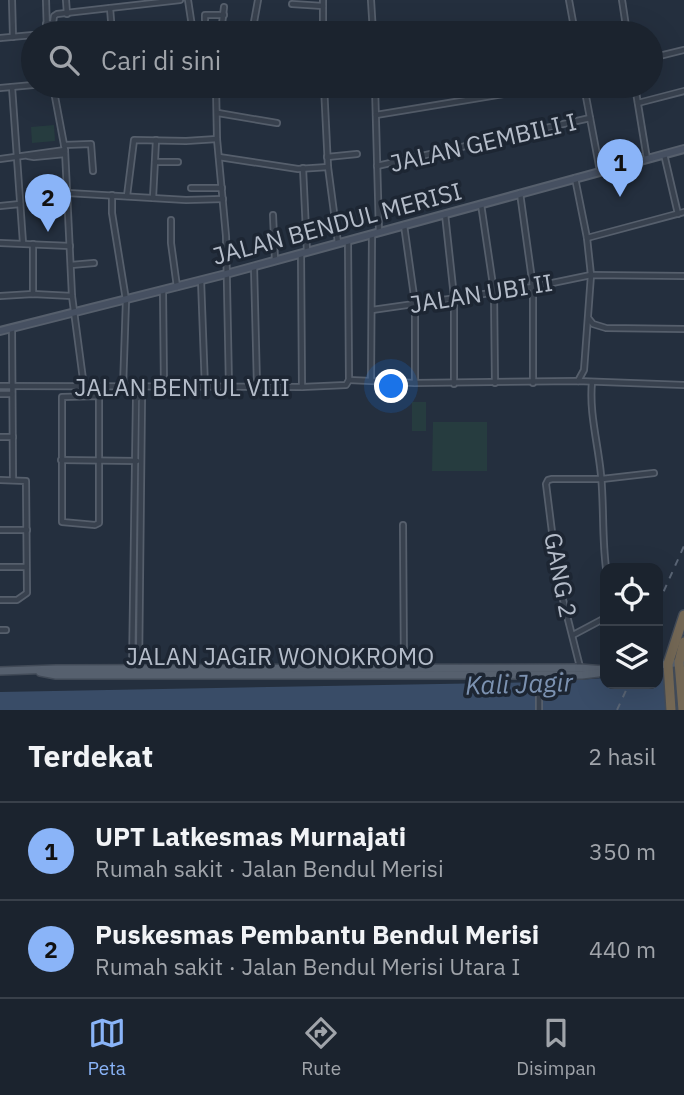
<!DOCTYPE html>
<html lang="id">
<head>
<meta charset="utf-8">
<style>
	:root { --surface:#1b232e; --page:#282f3a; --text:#f1f3f6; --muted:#a0a4aa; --line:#39404a; --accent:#8ab4f8 }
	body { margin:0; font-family:"IBM Plex Sans",sans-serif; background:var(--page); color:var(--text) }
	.controls { position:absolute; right:21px; bottom:21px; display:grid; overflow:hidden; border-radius:14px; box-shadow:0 7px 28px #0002 }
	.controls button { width:63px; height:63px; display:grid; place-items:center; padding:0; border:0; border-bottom:2px solid var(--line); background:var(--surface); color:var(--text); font:35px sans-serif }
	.you { position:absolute; left:392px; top:387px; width:24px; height:24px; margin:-18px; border:5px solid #fff; border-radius:50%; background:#1a73e8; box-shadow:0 0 0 10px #1a73e833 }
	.badge { display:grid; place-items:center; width:46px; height:46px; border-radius:50%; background:var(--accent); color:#111; font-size:23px; font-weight:700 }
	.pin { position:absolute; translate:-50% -58px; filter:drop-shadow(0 2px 4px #0008) }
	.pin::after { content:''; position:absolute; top:37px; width:24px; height:21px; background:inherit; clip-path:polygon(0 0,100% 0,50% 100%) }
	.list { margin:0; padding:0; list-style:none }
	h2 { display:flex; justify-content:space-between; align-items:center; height:91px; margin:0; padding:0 28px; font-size:30px }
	h2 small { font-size:23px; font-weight:400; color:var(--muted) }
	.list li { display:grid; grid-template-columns:46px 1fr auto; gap:21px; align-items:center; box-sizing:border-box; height:98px; padding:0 28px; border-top:2px solid var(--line) }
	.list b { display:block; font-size:26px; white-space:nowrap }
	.list p { margin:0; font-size:23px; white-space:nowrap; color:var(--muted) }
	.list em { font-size:23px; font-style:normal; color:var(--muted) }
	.icon { flex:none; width:38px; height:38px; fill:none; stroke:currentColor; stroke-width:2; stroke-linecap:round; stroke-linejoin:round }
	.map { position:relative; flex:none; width:684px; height:710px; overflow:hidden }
	.search { position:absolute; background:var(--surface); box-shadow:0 7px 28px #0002; left:21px; right:21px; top:21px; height:77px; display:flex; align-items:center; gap:18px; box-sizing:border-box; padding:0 24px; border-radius:38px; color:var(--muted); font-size:26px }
	.sheet { height:287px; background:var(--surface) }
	nav { display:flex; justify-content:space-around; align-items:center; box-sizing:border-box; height:98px; border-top:2px solid var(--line); background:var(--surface); font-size:19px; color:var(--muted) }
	nav a { display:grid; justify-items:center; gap:4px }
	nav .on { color:var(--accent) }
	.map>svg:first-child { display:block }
</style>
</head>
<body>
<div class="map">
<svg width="684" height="710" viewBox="0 0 684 710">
	<rect width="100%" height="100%" fill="#242f3e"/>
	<!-- green -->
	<g fill="#263c3f">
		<polygon points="54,125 55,141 32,143 31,127"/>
		<rect x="412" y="402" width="14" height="29"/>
		<polygon points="433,422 487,422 487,471 432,471"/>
	</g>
	<!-- water -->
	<polygon fill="#394c67" points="684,673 684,710 0,710 0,692 547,682 605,678 605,684 640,686 658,684 658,678"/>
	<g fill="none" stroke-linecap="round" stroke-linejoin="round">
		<!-- street casing -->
		<g stroke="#565f6c" stroke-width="8">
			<g id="street">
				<polyline points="12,0 13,37"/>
				<polyline points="46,0 47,33"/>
				<polyline points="66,0 67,14"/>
				<polyline points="188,0 193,33"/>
				<polyline points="371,0 373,33"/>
				<polyline points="569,0 575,33"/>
				<polyline points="622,0 627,33"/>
				<polyline points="292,4 323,6"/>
				<polyline points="110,8 112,33"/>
				<polyline points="205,20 205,15 224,15"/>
				<polyline points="46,24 53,23 54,16 57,14 180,0"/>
				<polyline points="221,33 224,7"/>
				<polyline points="252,33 258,0"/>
				<polyline points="270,33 273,26"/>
				<polyline points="323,33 323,0"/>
				<polyline points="0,38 33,35"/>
				<polyline points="651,58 684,50"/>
				<polyline points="53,86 65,150 72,296 84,387"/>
				<polyline points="216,86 217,139 226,236 229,386"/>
				<polyline points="282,86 324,89"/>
				<polyline points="324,86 328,167 338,243"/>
				<polyline points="375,86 379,232"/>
				<polyline points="584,86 600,171"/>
				<polyline points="635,86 647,159"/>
				<polyline points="12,87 23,243"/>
				<polyline points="0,88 33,85"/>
				<polyline points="638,103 684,91"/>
				<polyline points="218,113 277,123"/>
				<polyline points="376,115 552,86"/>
				<polyline points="64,145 91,144 93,171"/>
				<polyline points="664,154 678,214"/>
				<polyline points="28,156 34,157 65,154"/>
				<polyline points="219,157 298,169 328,167"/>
				<polyline points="327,157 357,154"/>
				<polyline points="0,159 65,150"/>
				<polyline points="155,162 178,162"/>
				<polyline points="377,166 590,118"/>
				<polyline points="303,168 307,252"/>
				<polyline points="575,178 587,238 591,275 584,370 578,381"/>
				<polyline points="191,188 222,188"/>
				<polyline points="68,193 186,200 223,199"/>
				<polyline points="520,193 533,287 533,383"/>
				<polyline points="112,195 112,213 126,300 123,388"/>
				<polyline points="127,196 134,140 186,141 217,139"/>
				<polyline points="153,198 156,140"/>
				<polyline points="481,204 494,292 495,383"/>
				<polyline points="0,206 20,204"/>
				<polyline points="445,214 454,297 454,384"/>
				<polyline points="273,215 275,260"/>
				<polyline points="171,220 171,243 177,287"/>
				<polyline points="404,225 415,303 415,383"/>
				<polyline points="587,238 684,212"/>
				<polyline points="348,241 349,380"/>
				<polyline points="0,243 70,246"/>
				<polyline points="33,244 33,294"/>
				<polyline points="301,254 302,387"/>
				<polyline points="71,265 94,263"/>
				<polyline points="254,266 257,386"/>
				<polyline points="201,280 205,388"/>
				<polyline points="163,291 164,387"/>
				<polyline points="0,296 33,294 72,296"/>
				<polyline points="372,310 533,287 591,275 684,276"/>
				<polyline points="589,319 593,324 606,328 684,329"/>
				<polyline points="12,328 13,480"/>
				<polyline points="349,380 415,383 577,381 684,385"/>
				<polyline points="371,380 372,234"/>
				<path d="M592 382C589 413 598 443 601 475 604 506 602 537 606 568"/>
				<polyline points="0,386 302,387 346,385 349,380"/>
				<polyline points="0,394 12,394"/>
				<polygon points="99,396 99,523 95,525 62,522 62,397"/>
				<polyline points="0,437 13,437"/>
				<polyline points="61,460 137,461"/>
				<polyline points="0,480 26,481 27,593 17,600 0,600"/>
				<polyline points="403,525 404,668"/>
				<polyline points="0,530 27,530"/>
				<polyline points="0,567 26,567"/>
				<polyline points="0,630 6,630"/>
				<polyline points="573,635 605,618"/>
				<polyline points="580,667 558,580 546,484 548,480 552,479 602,479 654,473"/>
				<polyline points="139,668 142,396"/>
				<polyline points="132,671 136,399 142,396"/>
				<polyline points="539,676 539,710"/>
			</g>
		</g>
		<!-- secondary casing -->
		<g stroke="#565f6c" stroke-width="10">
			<polyline id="secondary" points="0,331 226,274 684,149"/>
		</g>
		<!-- primary casing -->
		<g stroke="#414a57" stroke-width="10">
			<g id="primary">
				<polyline points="658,665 684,662"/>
				<polyline points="0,671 56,669 580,668 604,670"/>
				<polyline points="40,672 56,675 582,675 598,673"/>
			</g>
		</g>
		<!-- highway casing -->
		<g stroke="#434c59" stroke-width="12">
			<g id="highway">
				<polyline points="671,710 668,664 684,615"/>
				<polyline points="683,710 679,662 684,642"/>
			</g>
		</g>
		<!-- street -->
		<use href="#street" stroke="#38414e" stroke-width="4.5"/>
		<!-- secondary -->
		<use href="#secondary" stroke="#465061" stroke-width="6"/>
		<!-- primary -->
		<use href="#primary" stroke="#56606e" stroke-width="7"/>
		<!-- highway -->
		<use href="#highway" stroke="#746855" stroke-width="9"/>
		<!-- rail -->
		<g stroke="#5a6575" stroke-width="2" stroke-dasharray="7 7" stroke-linecap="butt">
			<polyline points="658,604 684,546"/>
			<polyline points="617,710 629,684"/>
		</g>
	</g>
	<g text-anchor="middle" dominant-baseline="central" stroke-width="7" stroke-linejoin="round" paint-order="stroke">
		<!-- street labels -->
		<g font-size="24" fill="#b4bcc9" stroke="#1d2633">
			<text transform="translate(483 142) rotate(-13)">JALAN GEMBILI I</text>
			<text transform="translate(337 223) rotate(-15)">JALAN BENDUL MERISI</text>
			<text transform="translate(481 293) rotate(-9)">JALAN UBI II</text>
			<text x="182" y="387">JALAN BENTUL VIII</text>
			<text transform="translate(561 575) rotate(79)">GANG 2</text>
			<text x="280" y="656">JALAN JAGIR WONOKROMO</text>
		</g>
		<!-- water labels -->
		<g font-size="26" font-style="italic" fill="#7c92b1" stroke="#1d2633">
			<text transform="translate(519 683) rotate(-2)">Kali Jagir</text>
		</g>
	</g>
</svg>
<div class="controls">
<button><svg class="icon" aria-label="locate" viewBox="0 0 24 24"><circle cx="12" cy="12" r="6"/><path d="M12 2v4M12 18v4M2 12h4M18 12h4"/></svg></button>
<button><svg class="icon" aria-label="layers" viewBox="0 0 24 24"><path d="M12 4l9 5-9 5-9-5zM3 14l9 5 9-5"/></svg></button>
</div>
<div class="you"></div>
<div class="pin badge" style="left:620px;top:197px">1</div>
<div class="pin badge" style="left:48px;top:232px">2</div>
<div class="search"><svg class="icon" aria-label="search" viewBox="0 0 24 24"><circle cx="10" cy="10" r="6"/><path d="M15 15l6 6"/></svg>Cari di sini</div>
</div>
<section class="sheet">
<h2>Terdekat<small>2 hasil</small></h2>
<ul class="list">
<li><span class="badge">1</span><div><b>UPT Latkesmas Murnajati</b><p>Rumah sakit · Jalan Bendul Merisi</p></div><em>350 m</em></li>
<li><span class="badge">2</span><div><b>Puskesmas Pembantu Bendul Merisi</b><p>Rumah sakit · Jalan Bendul Merisi Utara I</p></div><em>440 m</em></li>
</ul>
</section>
<nav>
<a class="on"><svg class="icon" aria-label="map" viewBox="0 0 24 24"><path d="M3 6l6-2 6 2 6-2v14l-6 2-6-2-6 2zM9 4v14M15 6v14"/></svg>Peta</a>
<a><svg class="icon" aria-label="directions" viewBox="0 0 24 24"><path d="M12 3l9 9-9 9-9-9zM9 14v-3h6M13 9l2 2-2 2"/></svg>Rute</a>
<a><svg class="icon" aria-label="saved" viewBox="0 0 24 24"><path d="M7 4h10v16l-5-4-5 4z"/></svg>Disimpan</a>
</nav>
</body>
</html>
